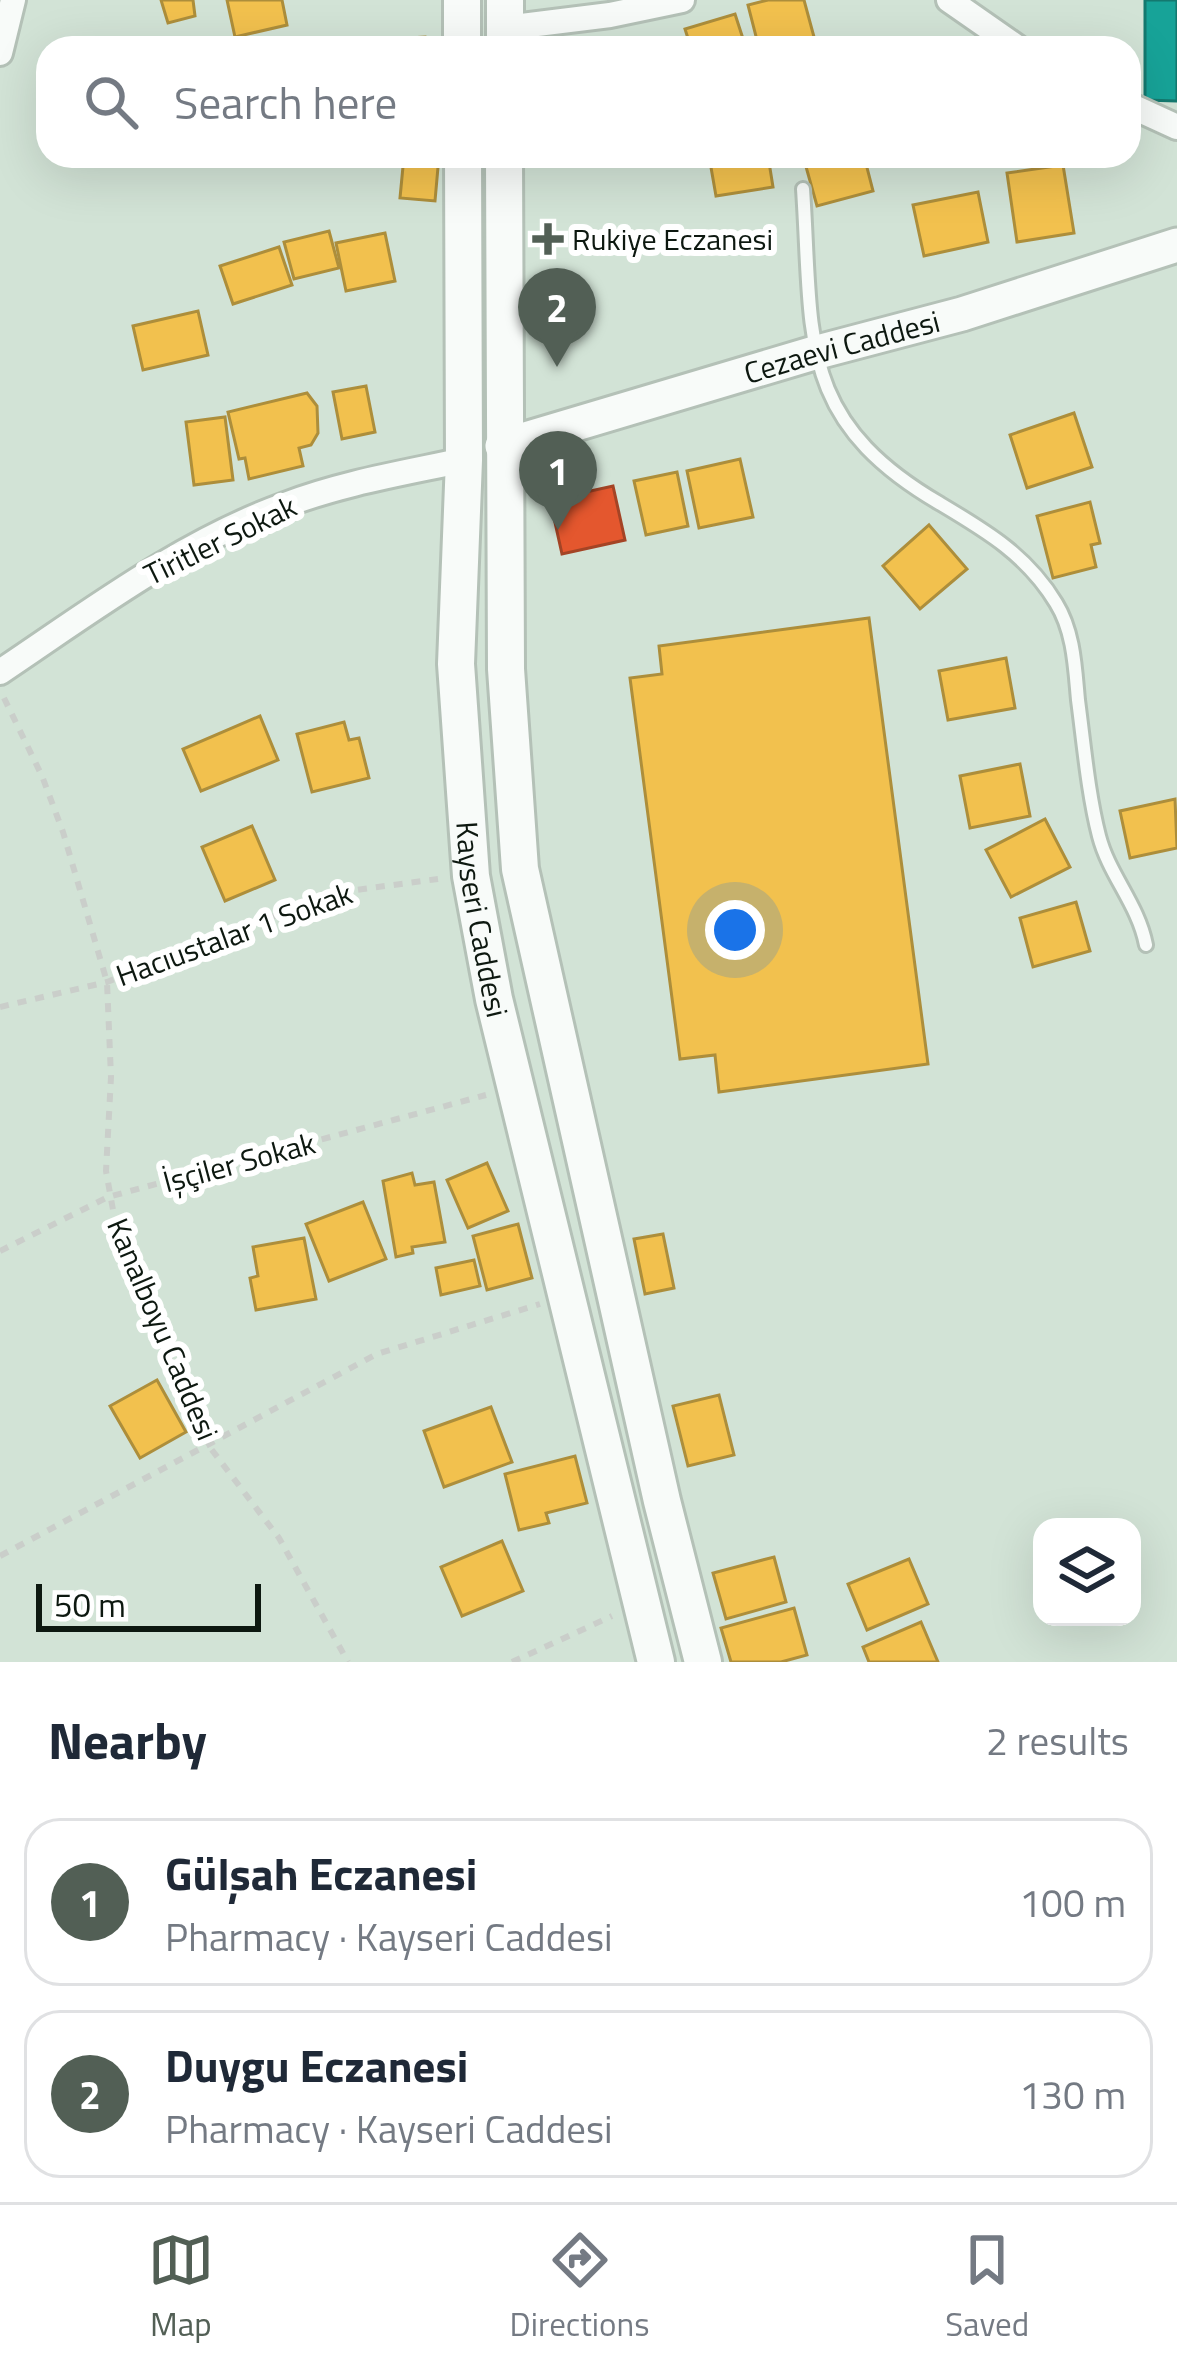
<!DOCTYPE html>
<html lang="en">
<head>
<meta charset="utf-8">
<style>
	:root { --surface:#fff; --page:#f6f6f7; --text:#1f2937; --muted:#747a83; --line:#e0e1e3; --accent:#525f55 }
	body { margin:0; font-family:"Titillium Web",sans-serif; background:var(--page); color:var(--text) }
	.controls { position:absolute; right:36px; bottom:36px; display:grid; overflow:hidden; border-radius:24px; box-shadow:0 12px 48px #0002 }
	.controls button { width:108px; height:108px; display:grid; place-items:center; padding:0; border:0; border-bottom:3px solid var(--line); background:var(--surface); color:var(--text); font:60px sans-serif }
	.scale { position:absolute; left:36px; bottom:30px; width:225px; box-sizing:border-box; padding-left:12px; border:6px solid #0d1810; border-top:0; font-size:33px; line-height:42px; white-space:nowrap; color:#0d1810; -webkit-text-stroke:9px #fff; paint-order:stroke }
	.you { position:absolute; left:735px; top:930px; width:42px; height:42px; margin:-30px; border:9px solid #fff; border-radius:50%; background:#1a73e8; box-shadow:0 0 0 18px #1a73e833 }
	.badge { display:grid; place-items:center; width:78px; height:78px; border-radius:50%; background:var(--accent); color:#fff; font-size:39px; font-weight:700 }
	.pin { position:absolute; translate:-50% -99px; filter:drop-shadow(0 3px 6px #0008) }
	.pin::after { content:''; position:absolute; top:63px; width:42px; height:36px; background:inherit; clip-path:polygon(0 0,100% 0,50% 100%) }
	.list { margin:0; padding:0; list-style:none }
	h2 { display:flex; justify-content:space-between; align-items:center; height:156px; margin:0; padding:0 48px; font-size:51px }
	h2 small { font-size:39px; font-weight:400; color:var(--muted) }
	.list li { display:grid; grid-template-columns:78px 1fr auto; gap:36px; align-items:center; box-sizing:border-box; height:168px; margin:0 24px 24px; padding:0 24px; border:3px solid var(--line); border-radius:36px }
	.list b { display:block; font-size:45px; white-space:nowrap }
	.list p { margin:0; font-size:39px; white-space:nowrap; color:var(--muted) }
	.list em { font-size:39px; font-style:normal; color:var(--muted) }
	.icon { flex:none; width:66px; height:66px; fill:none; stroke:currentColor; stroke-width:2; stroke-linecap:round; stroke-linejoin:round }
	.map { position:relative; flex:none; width:1177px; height:1662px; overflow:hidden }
	.search { position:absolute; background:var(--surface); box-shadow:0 12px 48px #0002; left:36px; right:36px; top:36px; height:132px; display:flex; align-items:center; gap:30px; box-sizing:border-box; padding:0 42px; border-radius:36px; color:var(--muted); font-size:45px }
	.sheet { height:540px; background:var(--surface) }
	nav { display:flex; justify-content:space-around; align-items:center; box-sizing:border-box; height:168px; border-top:3px solid var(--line); background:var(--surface); font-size:33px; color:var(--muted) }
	nav a { display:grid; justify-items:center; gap:6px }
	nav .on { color:var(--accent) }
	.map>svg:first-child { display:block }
</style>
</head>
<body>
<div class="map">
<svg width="1177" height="1662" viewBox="0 0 1177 1662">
	<rect width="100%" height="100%" fill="#d2e3d6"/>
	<!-- homes -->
	<g fill="#f2c14e" stroke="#ad8e3b" stroke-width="3">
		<polygon points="161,0 193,0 195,16 168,23"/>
		<polygon points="227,0 282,0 287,25 235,37"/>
		<polygon points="768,0 804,0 817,48 759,48 748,5"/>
		<polygon points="735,14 746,48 691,48 685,29"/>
		<polygon points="425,37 426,48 355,48 354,41"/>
		<polygon points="404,156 439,156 435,201 400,198"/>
		<polygon points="709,156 768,156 773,187 716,196"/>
		<polygon points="803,156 864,156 873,191 817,206"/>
		<polygon points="1063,165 1074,233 1017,242 1007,173"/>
		<polygon points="978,192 988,242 924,256 913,205"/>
		<polygon points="329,231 339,268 294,279 284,242"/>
		<polygon points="385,233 395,281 346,291 336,243"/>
		<polygon points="279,247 292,285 233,304 220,266"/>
		<polygon points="198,311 208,355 143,370 133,326"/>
		<polygon points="366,386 375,432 342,439 333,392"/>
		<polygon points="307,393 317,406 318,433 311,445 299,448 303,466 249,479 245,458 239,459 228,412"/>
		<polygon points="1074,413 1092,467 1027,488 1010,435"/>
		<polygon points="225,417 233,480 194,485 186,422"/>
		<polygon points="740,459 753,517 699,528 687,471"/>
		<polygon points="677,472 688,526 646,535 634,481"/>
		<polygon points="1090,502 1100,543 1091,545 1096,567 1053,578 1037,516"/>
		<polygon points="929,525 967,569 920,609 883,566"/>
		<polygon points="869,618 928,1064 719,1092 715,1055 680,1059 630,678 662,674 659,646"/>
		<polygon points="1006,658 1015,708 948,720 939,671"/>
		<polygon points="260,716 278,760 201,791 183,749"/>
		<polygon points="344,722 349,740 359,738 369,778 312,792 297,734"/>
		<polygon points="1020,764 1030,816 970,828 960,776"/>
		<polygon points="1175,799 1177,848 1130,858 1120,811"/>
		<polygon points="1045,819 1070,867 1011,897 986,850"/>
		<polygon points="252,826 275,880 225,901 202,847"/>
		<polygon points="1076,902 1090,951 1033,967 1020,918"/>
		<polygon points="487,1163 508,1211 468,1228 447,1180"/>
		<polygon points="412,1173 415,1185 434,1182 445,1242 412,1247 413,1253 396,1257 383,1181"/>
		<polygon points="363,1202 386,1259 329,1281 306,1224"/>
		<polygon points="518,1224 532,1278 487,1290 473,1236"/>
		<polygon points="663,1234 674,1288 645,1294 634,1239"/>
		<polygon points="304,1238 316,1299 256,1310 250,1278 258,1276 253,1247"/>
		<polygon points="474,1260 480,1286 441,1295 436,1268"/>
		<polygon points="157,1380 186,1432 140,1458 110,1406"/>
		<polygon points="719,1395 734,1455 688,1466 673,1406"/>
		<polygon points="491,1407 512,1462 444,1487 424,1431"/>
		<polygon points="575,1456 587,1503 546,1513 549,1523 519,1530 505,1474"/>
		<polygon points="502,1541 523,1591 462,1616 441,1567"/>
		<polygon points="774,1557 786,1602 726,1619 713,1573"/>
		<polygon points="909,1559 928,1604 867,1630 848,1584"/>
		<polygon points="794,1608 807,1655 781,1662 731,1662 721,1628"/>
		<polygon points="921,1622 938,1662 869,1662 863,1647"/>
	</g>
	<!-- shops -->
	<polygon fill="#e4572e" stroke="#a44425" stroke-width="3" points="613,486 625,540 562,554 550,500"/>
	<!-- public -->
	<polygon fill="#17a398" stroke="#14796f" stroke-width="3" points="1145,0 1177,0 1177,101 1145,100"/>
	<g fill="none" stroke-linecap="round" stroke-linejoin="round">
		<!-- service casing -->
		<g stroke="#b4c1b7" stroke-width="18">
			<path id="service" d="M803 189C813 337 796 419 939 503 986 531 1027 555 1056 603 1074 632 1075 668 1078 700 1084 745 1088 793 1099 836 1109 875 1138 904 1146 945"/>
		</g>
		<!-- minor casing -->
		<g stroke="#b4c1b7" stroke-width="30">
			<g id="minor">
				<polyline points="949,0 1018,48"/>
				<polyline points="505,28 610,15 682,0"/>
				<polyline points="0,53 13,0"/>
				<polyline points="1129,105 1177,127"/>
				<path d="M0 672C91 611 181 543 285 505 342 483 404 473 464 460"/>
			</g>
		</g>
		<!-- tertiary casing -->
		<g stroke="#b4c1b7" stroke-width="39">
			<g id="tertiary">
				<path id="s1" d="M502 446 814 353 962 314 1177 245"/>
			</g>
		</g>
		<!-- secondary casing -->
		<g stroke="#b4c1b7" stroke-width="42">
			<g id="secondary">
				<polyline points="462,0 462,48"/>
				<polyline points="505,0 505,48"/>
				<path id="s2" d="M463 156 464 460 456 664 471 876 494 999 656 1662"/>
				<polyline points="504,156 506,669 520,869 662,1501 703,1662"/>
			</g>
		</g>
		<!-- path -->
		<g stroke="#caceca" stroke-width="6" stroke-dasharray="9 9" stroke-linecap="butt">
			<polyline points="4,698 42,776 63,832 107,982 111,1077 106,1171 115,1221 199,1433 279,1538 348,1662"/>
			<polyline points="0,1007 107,982 333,893 438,879"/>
			<polyline points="0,1251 108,1197 486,1095"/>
			<polyline points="0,1556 377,1354 540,1304"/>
			<polyline points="512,1662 612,1616"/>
		</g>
		<!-- service -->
		<use href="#service" stroke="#f8fbf9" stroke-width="12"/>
		<!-- minor -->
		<use href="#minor" stroke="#f8fbf9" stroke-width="24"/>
		<!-- tertiary -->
		<use href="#tertiary" stroke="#f8fbf9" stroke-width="33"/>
		<!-- secondary -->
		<use href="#secondary" stroke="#f8fbf9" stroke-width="36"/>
	</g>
	<!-- markers -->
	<path fill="#525f55" stroke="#fff" stroke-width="4.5" d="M542 221h12v12h12v12h-12v12h-12v-12h-12v-12h12z"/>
	<g text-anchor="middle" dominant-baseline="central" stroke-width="12" stroke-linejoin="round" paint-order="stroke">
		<!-- poi labels -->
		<g font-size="30" fill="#0d1810" stroke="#fff" text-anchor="start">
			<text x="572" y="239">Rukiye Eczanesi</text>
		</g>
		<!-- street labels -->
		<g font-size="30" fill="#0d1810" stroke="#fff">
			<text stroke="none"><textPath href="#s1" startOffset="354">Cezaevi Caddesi</textPath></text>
			<text transform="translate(220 540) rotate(-26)">Tiritler Sokak</text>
			<text stroke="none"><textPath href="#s2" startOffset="765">Kayseri Caddesi</textPath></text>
			<text transform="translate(234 934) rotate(-20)">Hacıustalar 1 Sokak</text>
			<text transform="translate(239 1162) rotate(-15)">İşçiler Sokak</text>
			<text transform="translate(163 1329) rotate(67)">Kanalboyu Caddesi</text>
		</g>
	</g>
</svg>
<div class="controls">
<button><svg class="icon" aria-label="layers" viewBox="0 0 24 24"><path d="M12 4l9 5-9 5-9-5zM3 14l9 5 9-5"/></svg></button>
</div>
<div class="scale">50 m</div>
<div class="you"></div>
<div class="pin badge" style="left:558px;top:530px">1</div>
<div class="pin badge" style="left:557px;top:367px">2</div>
<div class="search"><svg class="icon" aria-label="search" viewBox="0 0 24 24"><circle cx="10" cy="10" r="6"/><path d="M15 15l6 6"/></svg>Search here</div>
</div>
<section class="sheet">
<h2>Nearby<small>2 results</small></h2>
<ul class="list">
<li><span class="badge">1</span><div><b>Gülşah Eczanesi</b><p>Pharmacy · Kayseri Caddesi</p></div><em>100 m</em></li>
<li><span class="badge">2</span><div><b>Duygu Eczanesi</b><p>Pharmacy · Kayseri Caddesi</p></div><em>130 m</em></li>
</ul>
</section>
<nav>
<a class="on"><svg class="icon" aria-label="map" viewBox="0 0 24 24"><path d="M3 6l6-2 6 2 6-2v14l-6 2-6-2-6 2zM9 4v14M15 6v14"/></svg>Map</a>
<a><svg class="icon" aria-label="directions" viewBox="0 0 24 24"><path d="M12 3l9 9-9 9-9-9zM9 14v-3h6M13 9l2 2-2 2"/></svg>Directions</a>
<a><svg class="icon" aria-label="saved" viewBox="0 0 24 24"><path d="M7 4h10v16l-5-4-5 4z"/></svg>Saved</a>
</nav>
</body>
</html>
